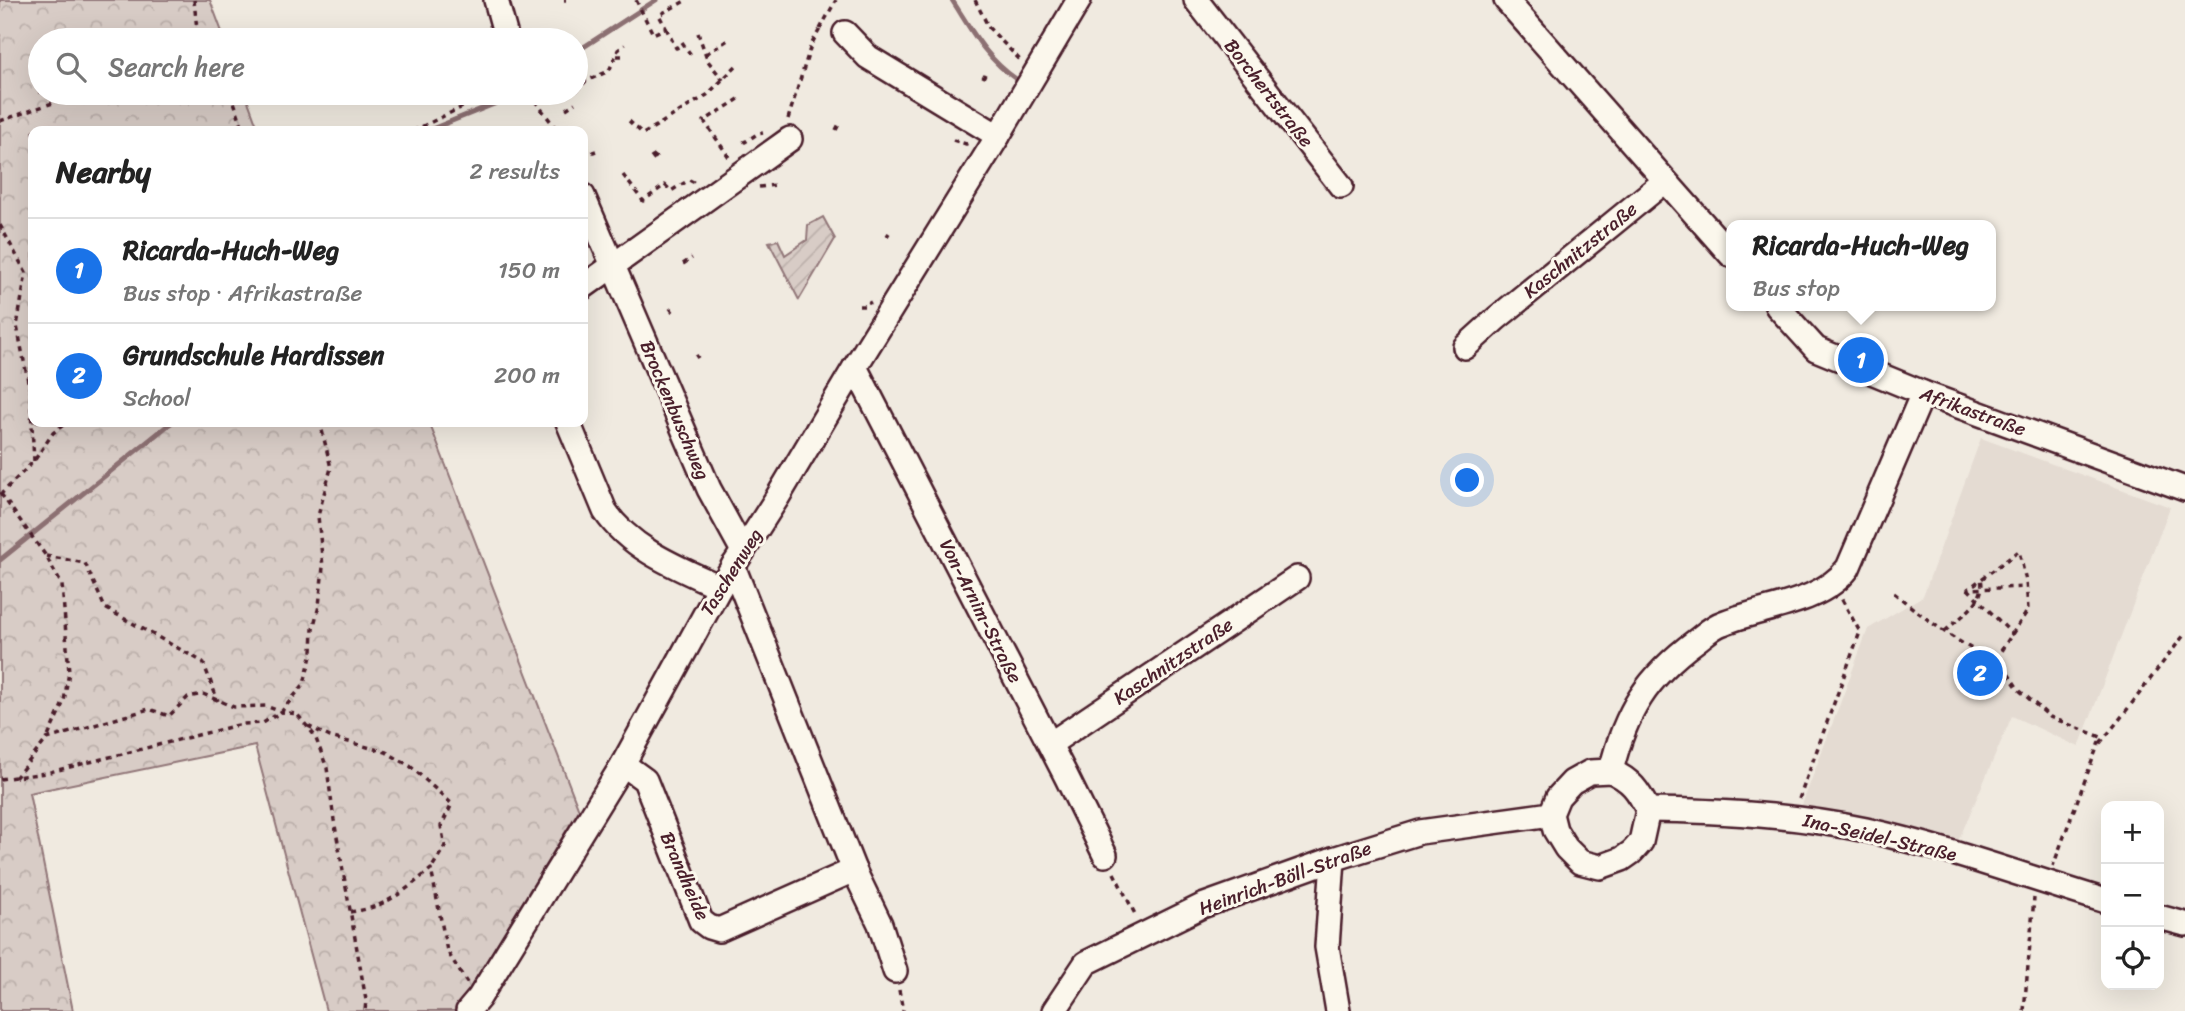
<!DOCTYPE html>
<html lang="en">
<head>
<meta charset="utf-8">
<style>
	:root { --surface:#fff; --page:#f2f2f2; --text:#222; --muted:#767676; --line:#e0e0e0; --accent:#1a73e8 }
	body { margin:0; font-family:Sriracha,sans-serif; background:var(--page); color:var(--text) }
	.controls { position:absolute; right:21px; bottom:21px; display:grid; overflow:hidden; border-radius:14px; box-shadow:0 7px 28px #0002 }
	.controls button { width:63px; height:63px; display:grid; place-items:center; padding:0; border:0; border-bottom:2px solid var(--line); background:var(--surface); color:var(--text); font:35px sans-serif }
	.you { position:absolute; left:1468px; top:481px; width:24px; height:24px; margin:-18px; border:5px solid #fff; border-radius:50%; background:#1a73e8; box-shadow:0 0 0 10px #1a73e833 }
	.badge { display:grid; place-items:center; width:46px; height:46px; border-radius:50%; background:var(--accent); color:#fff; font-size:23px; font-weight:700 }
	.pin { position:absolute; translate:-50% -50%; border:4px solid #fff; box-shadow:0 2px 7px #0006 }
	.popup { position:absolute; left:1726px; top:220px; width:270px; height:91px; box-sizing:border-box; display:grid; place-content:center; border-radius:14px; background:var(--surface); filter:drop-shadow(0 2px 5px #0005); font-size:23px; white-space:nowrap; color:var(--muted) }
	.popup b { font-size:26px; color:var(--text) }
	.popup::after { content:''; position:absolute; left:50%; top:100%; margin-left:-14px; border:14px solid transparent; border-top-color:var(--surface) }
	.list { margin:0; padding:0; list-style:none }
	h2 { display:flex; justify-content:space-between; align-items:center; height:91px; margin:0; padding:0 28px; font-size:30px }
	h2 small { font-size:23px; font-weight:400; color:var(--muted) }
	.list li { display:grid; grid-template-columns:46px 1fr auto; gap:21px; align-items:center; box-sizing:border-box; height:105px; padding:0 28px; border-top:2px solid var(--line) }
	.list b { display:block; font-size:26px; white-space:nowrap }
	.list p { margin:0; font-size:23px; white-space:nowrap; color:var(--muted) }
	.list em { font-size:23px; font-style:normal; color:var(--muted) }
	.icon { flex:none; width:38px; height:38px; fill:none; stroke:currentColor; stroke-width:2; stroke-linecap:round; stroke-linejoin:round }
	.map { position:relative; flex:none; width:2185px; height:1011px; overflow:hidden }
	.search { position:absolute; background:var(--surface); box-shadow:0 7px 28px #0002; left:28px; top:28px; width:560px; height:77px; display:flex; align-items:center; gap:18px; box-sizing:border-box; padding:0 24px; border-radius:38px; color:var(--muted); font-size:26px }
	.panel { position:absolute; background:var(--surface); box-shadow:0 7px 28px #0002; left:28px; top:126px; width:560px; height:301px; border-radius:14px }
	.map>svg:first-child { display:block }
</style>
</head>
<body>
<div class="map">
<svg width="2185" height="1011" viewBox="0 0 2185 1011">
	<defs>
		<pattern id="forest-crowns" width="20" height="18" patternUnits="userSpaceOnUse" patternTransform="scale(1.75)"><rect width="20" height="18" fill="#d8ccc6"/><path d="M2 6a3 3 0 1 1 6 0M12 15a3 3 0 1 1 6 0" fill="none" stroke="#bbafaa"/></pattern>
		<pattern id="garden-furrows" width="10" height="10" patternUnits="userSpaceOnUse" patternTransform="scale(1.75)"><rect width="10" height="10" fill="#d8ccc6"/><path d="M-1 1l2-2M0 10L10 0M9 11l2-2" fill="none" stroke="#bbafaa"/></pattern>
	</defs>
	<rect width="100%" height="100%" fill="#f0eae0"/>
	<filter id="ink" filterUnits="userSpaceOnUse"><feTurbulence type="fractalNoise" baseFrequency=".0143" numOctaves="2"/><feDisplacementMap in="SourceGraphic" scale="14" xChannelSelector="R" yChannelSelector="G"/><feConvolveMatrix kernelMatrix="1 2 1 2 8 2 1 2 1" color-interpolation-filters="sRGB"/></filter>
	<g filter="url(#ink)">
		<!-- built -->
		<polygon fill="#e4dbd2" points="1981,438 2170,507 2079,747 2012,716 1957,844 1800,810 1868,629 1923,596"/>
		<!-- forest -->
		<polygon fill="url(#forest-crowns)" stroke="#917678" stroke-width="2" points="0,0 210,0 225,40 40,40 40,93 245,93 259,131 33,131 33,422 429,422 579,810 456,1011 326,1011 255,746 29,793 73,1011 0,1011"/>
		<!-- garden -->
		<polygon fill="url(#garden-furrows)" stroke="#917678" stroke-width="2" points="823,217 835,239 799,300 769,242 778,240 785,255 807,240 808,225"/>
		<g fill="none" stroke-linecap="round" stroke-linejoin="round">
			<!-- stream -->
			<g stroke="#8c6f72" stroke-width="5">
				<path d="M952 0C971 29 986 59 1016 79"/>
				<polyline points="576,52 656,0"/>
				<polyline points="427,131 521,93"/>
				<polyline points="0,560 172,422"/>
			</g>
			<!-- minor casing -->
			<g stroke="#4a1f2b" stroke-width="28">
				<g id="minor">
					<polyline points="496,0 507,40"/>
					<polyline points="1196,0 1341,186"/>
					<polyline points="1506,0 1731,255"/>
					<polyline points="845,33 868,57 998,136"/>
					<polyline points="583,196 709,489 743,551"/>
					<polyline points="583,287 790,139"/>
					<polyline points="1777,306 1816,349 1923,393 2185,489"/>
					<polyline points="1465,347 1497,318 1665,181"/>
					<polyline points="855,367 1066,776 1105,855"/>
					<path d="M568 422 605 511C631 550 679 568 720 587"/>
					<polyline points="733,566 854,870 880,924 895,971"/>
					<polyline points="1050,744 1297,578"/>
					<polyline points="623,764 645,780 701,921 709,927 719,930 854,870"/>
					<path d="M1611 771C1625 712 1647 677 1696 641 1704 635 1713 626 1723 623 1762 607 1821 604 1848 568L1923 393"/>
					<path d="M1611 771C1631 780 1638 790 1648 810L1641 842 1632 852 1622 859 1600 867 1580 862 1566 848 1555 830 1551 814 1558 797 1572 782 1590 772Z"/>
					<path d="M1648 810C1721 811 1794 815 1866 830 1948 848 2026 877 2106 901"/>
					<polyline points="1333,859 1327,947 1338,1011"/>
					<polyline points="2159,917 2185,924"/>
					<polyline points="468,1011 479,998 623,764 720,587 777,498 855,367 998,136 1079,0"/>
					<polyline points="1054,1011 1086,963 1202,906 1333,859 1420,832 1551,814"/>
				</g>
			</g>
			<!-- path -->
			<g stroke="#4a1f2b" stroke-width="3.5" stroke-dasharray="5 5" stroke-linecap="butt">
				<polyline points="194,0 198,40"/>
				<polyline points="564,0 566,0"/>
				<polyline points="636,0 653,34 666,28 659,15 687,0"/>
				<polyline points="975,0 989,28 1021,61"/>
				<polyline points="666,28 676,48 684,45"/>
				<polyline points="820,29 836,0"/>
				<polyline points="698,33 708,61 723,80"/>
				<polyline points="682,42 693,58"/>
				<polyline points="706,54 728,40 730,42"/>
				<polyline points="617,56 627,56"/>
				<polyline points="577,74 583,83"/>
				<polyline points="983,78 985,74"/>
				<polyline points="576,91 586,81 609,71 618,50 625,45"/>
				<polyline points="231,93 244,131"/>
				<polyline points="529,93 558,131"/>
				<polyline points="554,99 571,93"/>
				<polyline points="566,109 575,103"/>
				<polyline points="788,119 811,45 820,29"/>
				<polyline points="0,121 82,93"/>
				<polyline points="629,121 643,134 707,95 736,66"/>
				<polyline points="836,130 840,122"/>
				<polyline points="413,131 491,93"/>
				<polyline points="744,140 745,142 757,134 763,133"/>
				<polyline points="953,140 966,144 972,142"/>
				<polyline points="583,150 590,153 596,151"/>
				<polyline points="653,155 658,159"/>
				<polyline points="651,156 655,161"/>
				<polyline points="729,157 704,121 742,97"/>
				<polyline points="623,175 643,201 665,185 671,191 689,180 695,183"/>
				<polyline points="759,187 776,185"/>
				<polyline points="0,225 26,273 17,326 30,391 34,461"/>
				<polyline points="887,236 889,233"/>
				<polyline points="683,264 692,258"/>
				<polyline points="859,306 864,306 871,302"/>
				<polyline points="670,308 673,312"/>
				<polyline points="696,355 698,358"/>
				<polyline points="1,494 46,556 62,585 69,672 64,701 47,739"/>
				<polyline points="0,495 34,461 53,433 67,422"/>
				<polyline points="46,556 85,563 105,608 203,662 218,701"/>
				<polyline points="1968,589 2013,635"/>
				<path d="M1894 593C1914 609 1973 658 1997 657L2028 610 2026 581 2019 551 1968 589 2027 587"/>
				<path d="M1945 631C1960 617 1987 601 1981 579"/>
				<polyline points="1997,657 2019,690 2050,717 2101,737 2053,866"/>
				<polyline points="308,726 330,737 386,752 410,766 452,804 441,826 445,846 431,869"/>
				<path d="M2100 743C2130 708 2156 670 2185 634"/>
				<polyline points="15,778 47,739 149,709 169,716 188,697 203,694 234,707 266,706 281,712 297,714 315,736 327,768 334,820 366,1000 365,1011"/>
				<polyline points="0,779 46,773 242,724 263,723 281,712 304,684 312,652 313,629 319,606 323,567 318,516 331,468 320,422"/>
				<polyline points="1799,799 1860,632 1841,598"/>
				<polyline points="1114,873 1136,916"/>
				<path d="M350 912C386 908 404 891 431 869L447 951 467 983"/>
				<polyline points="899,990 903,1011"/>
				<polyline points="2024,1011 2034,898"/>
			</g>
			<!-- minor -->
			<use href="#minor" stroke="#fbf7ec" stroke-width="23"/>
		</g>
	</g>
	<g text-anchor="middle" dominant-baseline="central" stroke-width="6" stroke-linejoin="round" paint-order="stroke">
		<!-- street labels -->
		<g font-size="19" fill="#4a1f2b" stroke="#fbf7ec">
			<text transform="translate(1269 93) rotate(52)">Borchertstraße</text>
			<text transform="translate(1580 250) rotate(-39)">Kaschnitzstraße</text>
			<text transform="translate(675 410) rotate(67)">Brockenbuschweg</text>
			<text transform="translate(1973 411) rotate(20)">Afrikastraße</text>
			<text transform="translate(731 572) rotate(-58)">Taschenweg</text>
			<text transform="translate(981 611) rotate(63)">Von-Arnim-Straße</text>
			<text transform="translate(1173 661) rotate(-34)">Kaschnitzstraße</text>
			<text transform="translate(1880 837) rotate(13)">Ina-Seidel-Straße</text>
			<text transform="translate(685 876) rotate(66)">Brandheide</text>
			<text transform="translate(1285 878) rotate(-20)">Heinrich-Böll-Straße</text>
		</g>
	</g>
</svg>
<div class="controls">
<button>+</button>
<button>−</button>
<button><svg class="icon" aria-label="locate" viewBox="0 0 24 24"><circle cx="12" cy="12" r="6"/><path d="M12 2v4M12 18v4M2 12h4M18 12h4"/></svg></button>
</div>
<div class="you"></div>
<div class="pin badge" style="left:1861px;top:360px">1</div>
<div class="popup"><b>Ricarda-Huch-Weg</b>Bus stop</div>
<div class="pin badge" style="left:1980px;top:673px">2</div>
<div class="search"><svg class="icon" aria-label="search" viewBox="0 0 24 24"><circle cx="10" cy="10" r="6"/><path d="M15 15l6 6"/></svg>Search here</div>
<section class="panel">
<h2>Nearby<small>2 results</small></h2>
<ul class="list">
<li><span class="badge">1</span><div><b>Ricarda-Huch-Weg</b><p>Bus stop · Afrikastraße</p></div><em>150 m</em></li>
<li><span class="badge">2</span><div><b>Grundschule Hardissen</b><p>School</p></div><em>200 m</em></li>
</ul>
</section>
</div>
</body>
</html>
